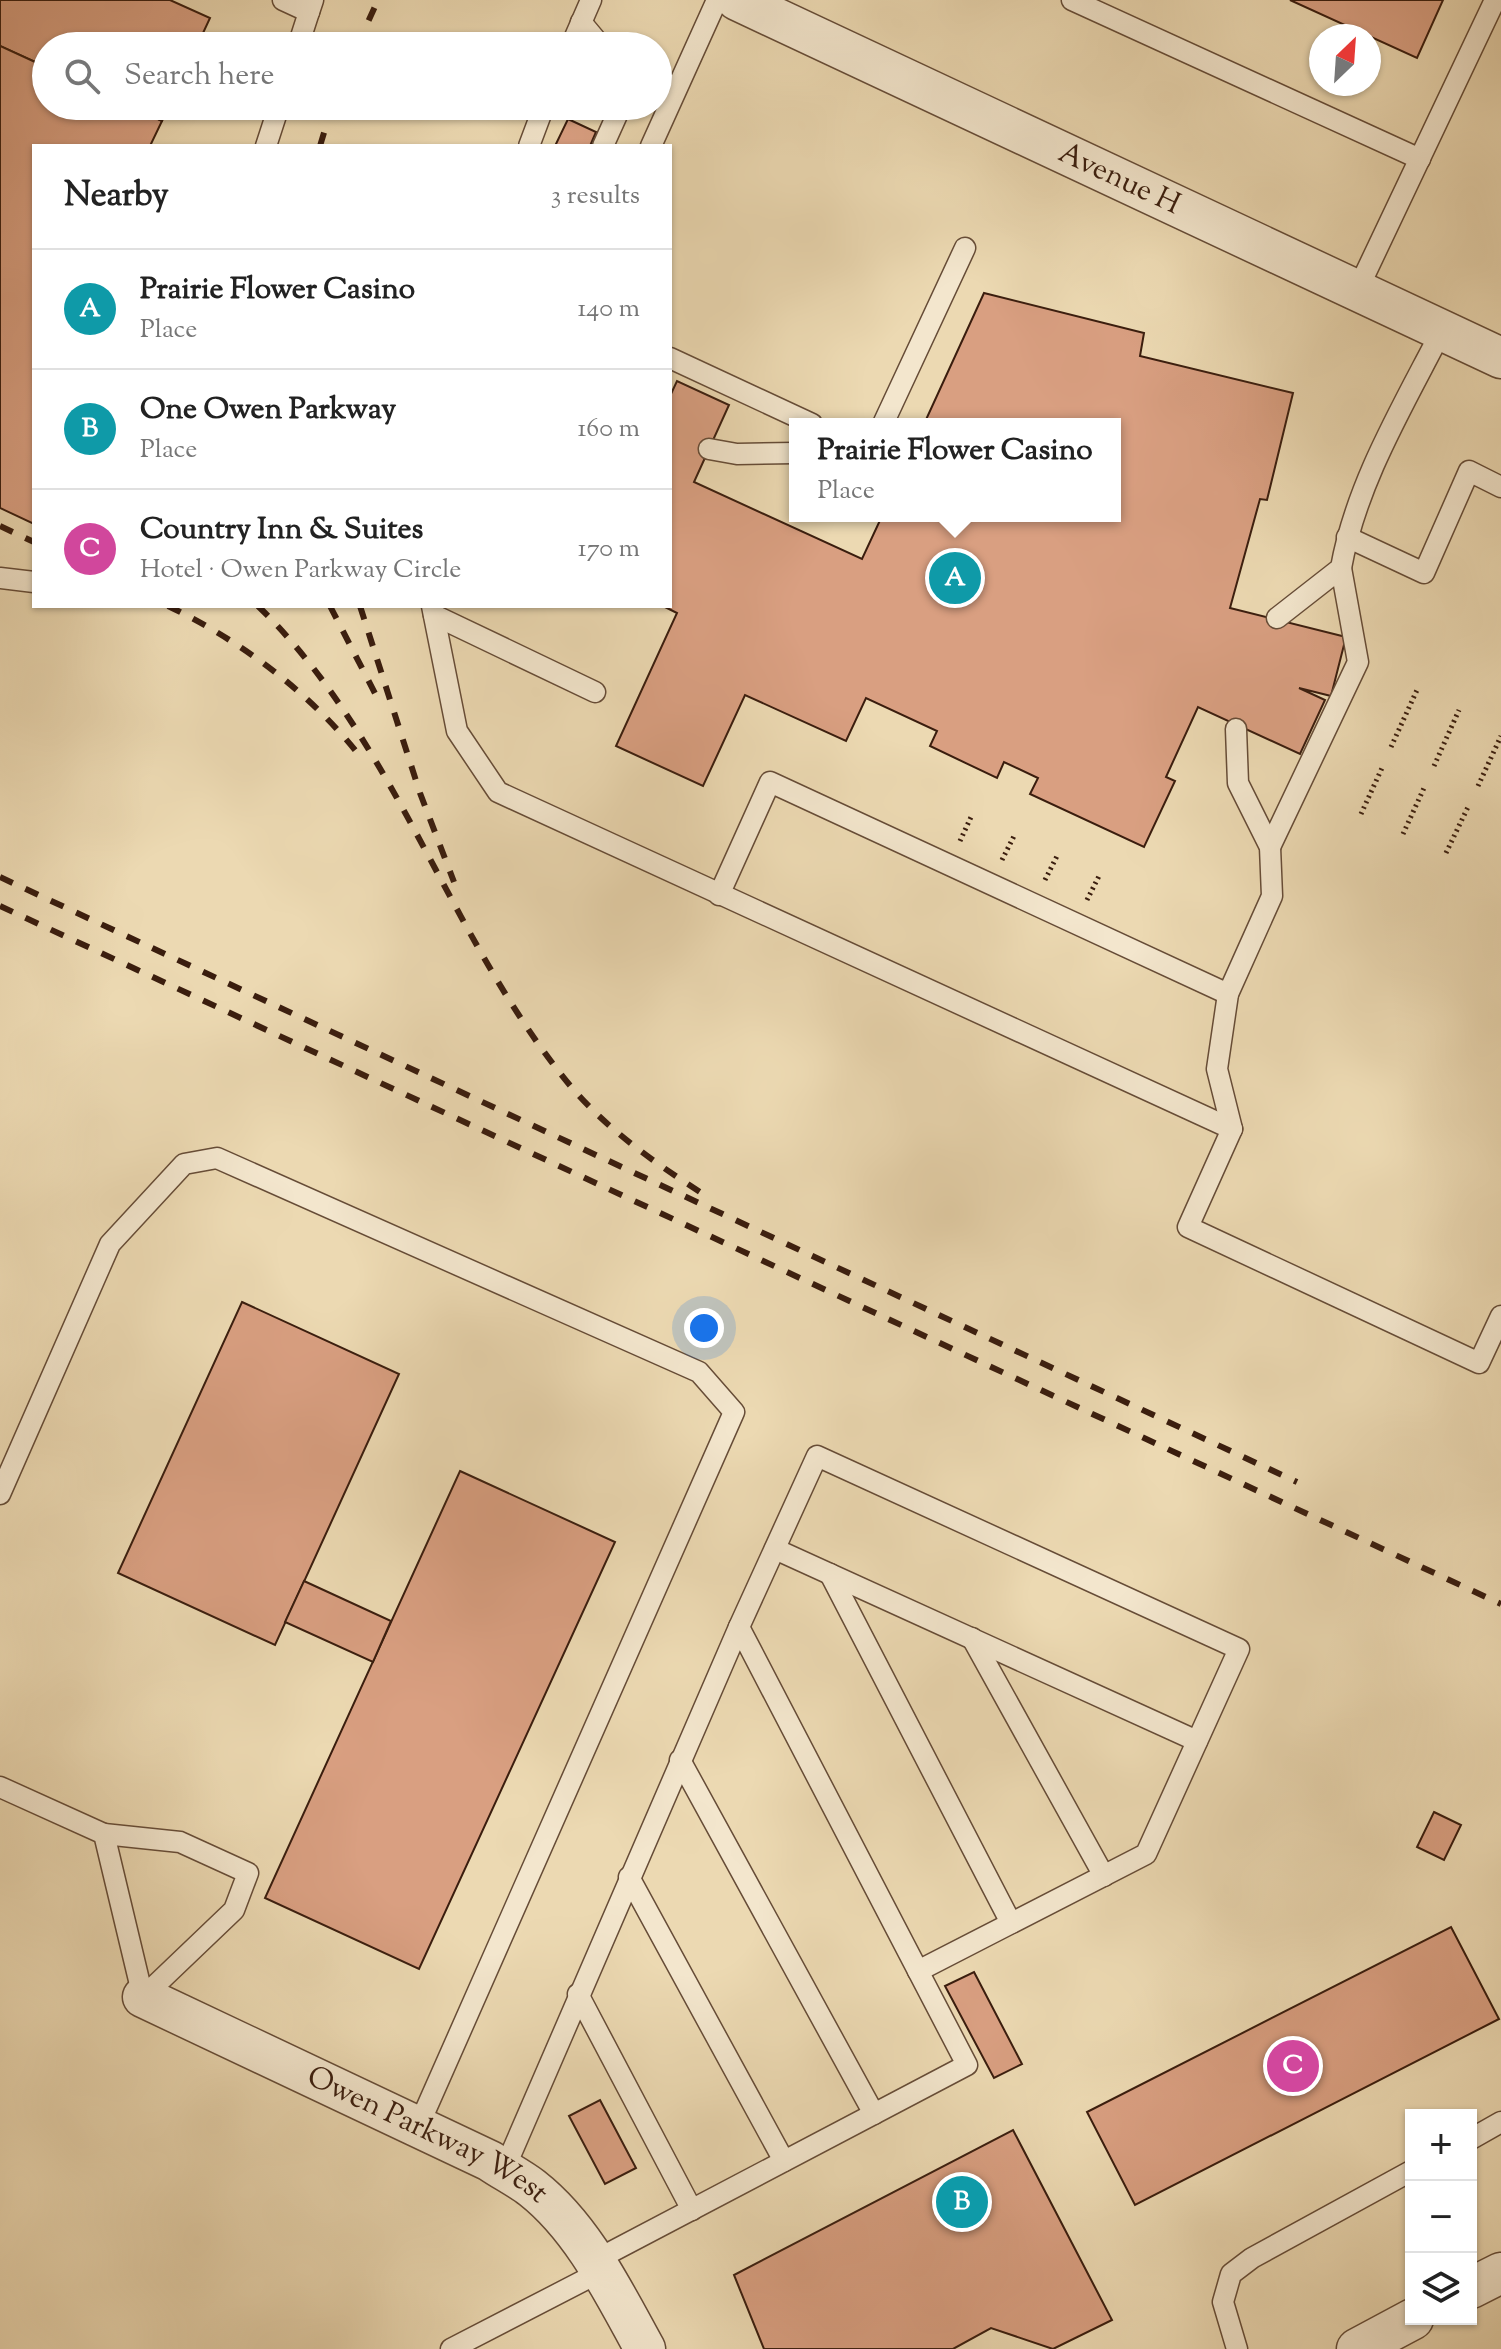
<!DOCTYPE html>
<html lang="en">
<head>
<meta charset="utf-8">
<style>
	:root { --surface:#fff; --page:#f6f6f6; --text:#222; --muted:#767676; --line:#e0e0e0; --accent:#0f766e }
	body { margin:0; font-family:"Sorts Mill Goudy",serif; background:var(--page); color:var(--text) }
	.controls { position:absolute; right:24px; bottom:24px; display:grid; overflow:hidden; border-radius:0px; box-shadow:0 2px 6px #0004 }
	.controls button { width:72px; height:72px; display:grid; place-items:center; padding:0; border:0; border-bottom:2px solid var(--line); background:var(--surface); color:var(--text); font:40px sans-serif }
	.compass { position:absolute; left:1309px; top:24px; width:72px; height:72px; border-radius:50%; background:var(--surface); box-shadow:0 2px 6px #0004; rotate:25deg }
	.you { position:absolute; left:704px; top:1328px; width:28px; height:28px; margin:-20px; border:6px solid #fff; border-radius:50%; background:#1a73e8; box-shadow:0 0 0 12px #1a73e833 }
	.badge { display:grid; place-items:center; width:52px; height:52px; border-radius:50%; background:var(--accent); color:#fff; font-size:26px; font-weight:700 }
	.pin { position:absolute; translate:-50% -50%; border:4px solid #fff; box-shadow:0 2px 8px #0006 }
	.popup { position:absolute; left:789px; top:418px; width:332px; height:104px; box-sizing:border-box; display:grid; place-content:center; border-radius:0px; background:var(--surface); filter:drop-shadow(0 2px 6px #0005); font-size:26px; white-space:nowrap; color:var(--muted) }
	.popup b { font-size:30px; color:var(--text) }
	.popup::after { content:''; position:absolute; left:50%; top:100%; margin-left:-16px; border:16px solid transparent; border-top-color:var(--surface) }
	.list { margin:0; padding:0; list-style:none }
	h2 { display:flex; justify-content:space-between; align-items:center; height:104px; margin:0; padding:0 32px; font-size:34px }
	h2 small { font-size:26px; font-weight:400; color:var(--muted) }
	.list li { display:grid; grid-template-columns:52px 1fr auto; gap:24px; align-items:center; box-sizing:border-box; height:120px; padding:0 32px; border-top:2px solid var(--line) }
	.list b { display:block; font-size:30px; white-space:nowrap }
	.list p { margin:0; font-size:26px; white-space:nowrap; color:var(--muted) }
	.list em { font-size:26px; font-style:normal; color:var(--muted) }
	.icon { flex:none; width:44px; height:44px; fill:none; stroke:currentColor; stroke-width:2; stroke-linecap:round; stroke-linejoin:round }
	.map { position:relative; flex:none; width:1501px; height:2349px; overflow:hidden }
	.search { position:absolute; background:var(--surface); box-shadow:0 2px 6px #0004; left:32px; top:32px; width:640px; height:88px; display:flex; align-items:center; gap:20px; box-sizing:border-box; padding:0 28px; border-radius:44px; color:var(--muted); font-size:30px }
	.panel { position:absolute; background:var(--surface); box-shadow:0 2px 6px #0004; left:32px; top:144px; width:640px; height:464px; border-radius:0px }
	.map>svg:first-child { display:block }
</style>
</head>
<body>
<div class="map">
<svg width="1501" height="2349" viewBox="0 0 1501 2349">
	<rect width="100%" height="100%" fill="#ecd9b2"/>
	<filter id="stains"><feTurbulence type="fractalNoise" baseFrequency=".0025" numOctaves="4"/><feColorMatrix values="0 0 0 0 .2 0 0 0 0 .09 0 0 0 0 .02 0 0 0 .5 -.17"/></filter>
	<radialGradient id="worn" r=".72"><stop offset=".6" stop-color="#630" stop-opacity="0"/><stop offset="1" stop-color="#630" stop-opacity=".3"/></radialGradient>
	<!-- building -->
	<g fill="#d99f81" stroke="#3a1d0e" stroke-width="2">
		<polygon points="0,0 170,0 210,18 197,46 46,46 46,67 0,46"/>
		<polygon points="1290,0 1443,0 1417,58"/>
		<polygon points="0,46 46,67 46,106 130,106 162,121 150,146 34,146 34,524 0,508"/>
		<polygon points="130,106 169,106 162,121"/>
		<polygon points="568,119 596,132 590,146 555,146"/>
		<polygon points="984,293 1144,333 1140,356 1293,393 1267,500 1260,499 1230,608 1346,637 1331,696 1299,688 1325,700 1300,754 1198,707 1166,777 1175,781 1144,847 1030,794 1038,778 1004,762 997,778 930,746 937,731 866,698 846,741 745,695 703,786 616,746 677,613 663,606 670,606 670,396 677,381 729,405 694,482 862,559 882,516 1115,516 1115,424 924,424"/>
		<polygon points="242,1302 399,1374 275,1645 118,1573"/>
		<polygon points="460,1471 615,1542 419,1969 265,1898"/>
		<polygon points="304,1581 391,1621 373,1662 285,1622"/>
		<polygon points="1434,1812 1461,1825 1444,1860 1417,1847"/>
		<polygon points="1451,1927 1499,2019 1135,2205 1087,2112"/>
		<polygon points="974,1972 1022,2064 994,2078 945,1986"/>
		<polygon points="600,2100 636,2168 605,2184 569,2116"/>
		<polygon points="1013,2130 1112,2320 1053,2349 991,2328 953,2349 764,2349 734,2275"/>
	</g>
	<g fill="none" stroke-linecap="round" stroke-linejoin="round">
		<!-- lane casing -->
		<g stroke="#664c37" stroke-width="23">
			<g id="lane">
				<polyline points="283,0 309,12 313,0"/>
				<polyline points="1072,0 1420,159"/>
				<polyline points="581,22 601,46"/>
				<polyline points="298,46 309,12"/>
				<polyline points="571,46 591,0"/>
				<polyline points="266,146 279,106"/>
				<polyline points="529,146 544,106"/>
				<polyline points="603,146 621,106"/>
				<polyline points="651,146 717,0"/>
				<polyline points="1357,291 1495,0"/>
				<polyline points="670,358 812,424"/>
				<polyline points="883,424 965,248"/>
				<polyline points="709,449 737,454 795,453"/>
				<polyline points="1347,537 1424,573 1469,471 1501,487"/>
				<polyline points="0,578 34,582"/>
				<polyline points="432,606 457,731 498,792 1232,1129 1188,1227 1479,1363 1501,1316"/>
				<polyline points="434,615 595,692"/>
				<path d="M1277 618 1341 568C1356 484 1403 406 1442 330"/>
				<polyline points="1270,847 1358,662 1341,568"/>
				<polyline points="719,895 770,782 1228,994"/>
				<polyline points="1232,1129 1217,1069 1228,994 1272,896 1270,847 1238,783 1236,729"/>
				<polyline points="0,1494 110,1244 184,1164 217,1158 699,1372 734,1412 418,2127"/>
				<polyline points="775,1549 1197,1741"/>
				<polyline points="830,1574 1011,1923"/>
				<polyline points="739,1627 817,1456 1239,1649 1146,1854 918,1971"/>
				<polyline points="972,1638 1104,1876"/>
				<polyline points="680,1760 874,2114"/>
				<polyline points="0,1787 104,1834 143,1997"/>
				<polyline points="104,1834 180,1842 248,1873 234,1910 143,1997"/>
				<polyline points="629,1877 784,2161"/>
				<polyline points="578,1994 692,2210"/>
				<polyline points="1471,2139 1501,2122"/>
				<polyline points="504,2170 739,1627 967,2065 594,2261"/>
				<polyline points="451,2349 602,2271"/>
				<polyline points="1237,2349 1223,2302 1231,2274 1252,2258 1411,2171"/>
			</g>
		</g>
		<!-- street casing -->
		<g stroke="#664c37" stroke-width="43">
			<g id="street">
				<path id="s1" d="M737 0 1501 358"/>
				<path id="s2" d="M143 1997 490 2161C503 2170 519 2178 532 2188 583 2228 614 2293 645 2349"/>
				<polyline points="1471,2288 1501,2273"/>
				<polyline points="1357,2349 1413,2319"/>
			</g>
		</g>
		<!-- path -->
		<g stroke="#3a1d0e" stroke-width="5" stroke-dasharray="2 4" stroke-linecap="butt">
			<polyline points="1391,747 1417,690"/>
			<polyline points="1434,766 1459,710"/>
			<polyline points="1478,786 1501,736"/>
			<polyline points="1361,814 1382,768"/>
			<polyline points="1403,834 1424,788"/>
			<polyline points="960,841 971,817"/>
			<polyline points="1446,853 1468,807"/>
			<polyline points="1002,860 1014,836"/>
			<polyline points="1045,880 1057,856"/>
			<polyline points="1087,900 1099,876"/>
		</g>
		<!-- lane -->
		<use href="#lane" stroke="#f3e6cd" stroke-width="20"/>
		<!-- street -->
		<use href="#street" stroke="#f3e6cd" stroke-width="40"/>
		<!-- rail -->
		<g stroke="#3a1d0e" stroke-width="6" stroke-dasharray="14 14" stroke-linecap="butt">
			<polyline points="357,46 378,0"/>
			<polyline points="320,146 332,106"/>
			<polyline points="0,526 34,542"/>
			<path d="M168 606C243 642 312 694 363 760"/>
			<path d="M258 606C398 742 449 941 573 1089 611 1133 662 1168 711 1199"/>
			<polyline points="330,606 381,705"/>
			<polyline points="360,606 420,793 454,882"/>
			<polyline points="0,877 1297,1482"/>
			<polyline points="0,906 1501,1604"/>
		</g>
	</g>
	<g text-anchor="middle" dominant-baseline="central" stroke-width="6" stroke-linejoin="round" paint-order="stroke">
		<!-- street labels -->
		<g font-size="30" fill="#3a1d0e" stroke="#f3e6cd">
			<text stroke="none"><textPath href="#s1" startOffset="422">Avenue H</textPath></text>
			<text stroke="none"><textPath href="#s2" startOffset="316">Owen Parkway West</textPath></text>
		</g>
	</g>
	<rect width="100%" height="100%" filter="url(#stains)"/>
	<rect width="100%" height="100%" fill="url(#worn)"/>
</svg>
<div class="controls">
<button>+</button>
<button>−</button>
<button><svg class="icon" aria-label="layers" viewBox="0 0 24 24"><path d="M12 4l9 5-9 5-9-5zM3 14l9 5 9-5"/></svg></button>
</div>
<svg class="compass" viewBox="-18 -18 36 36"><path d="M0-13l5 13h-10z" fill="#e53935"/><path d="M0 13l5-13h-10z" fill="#767676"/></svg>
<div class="you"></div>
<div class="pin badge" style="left:955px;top:578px;background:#0f9aa8">A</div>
<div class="popup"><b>Prairie Flower Casino</b>Place</div>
<div class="pin badge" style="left:962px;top:2202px;background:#0f9aa8">B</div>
<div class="pin badge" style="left:1293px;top:2066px;background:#d1479c">C</div>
<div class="search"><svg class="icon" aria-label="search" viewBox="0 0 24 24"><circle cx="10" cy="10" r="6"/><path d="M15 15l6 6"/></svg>Search here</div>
<section class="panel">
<h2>Nearby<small>3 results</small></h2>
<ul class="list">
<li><span class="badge" style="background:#0f9aa8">A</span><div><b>Prairie Flower Casino</b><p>Place</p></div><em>140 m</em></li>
<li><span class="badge" style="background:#0f9aa8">B</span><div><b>One Owen Parkway</b><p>Place</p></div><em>160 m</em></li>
<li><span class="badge" style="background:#d1479c">C</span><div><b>Country Inn &amp; Suites</b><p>Hotel · Owen Parkway Circle</p></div><em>170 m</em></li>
</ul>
</section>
</div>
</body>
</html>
